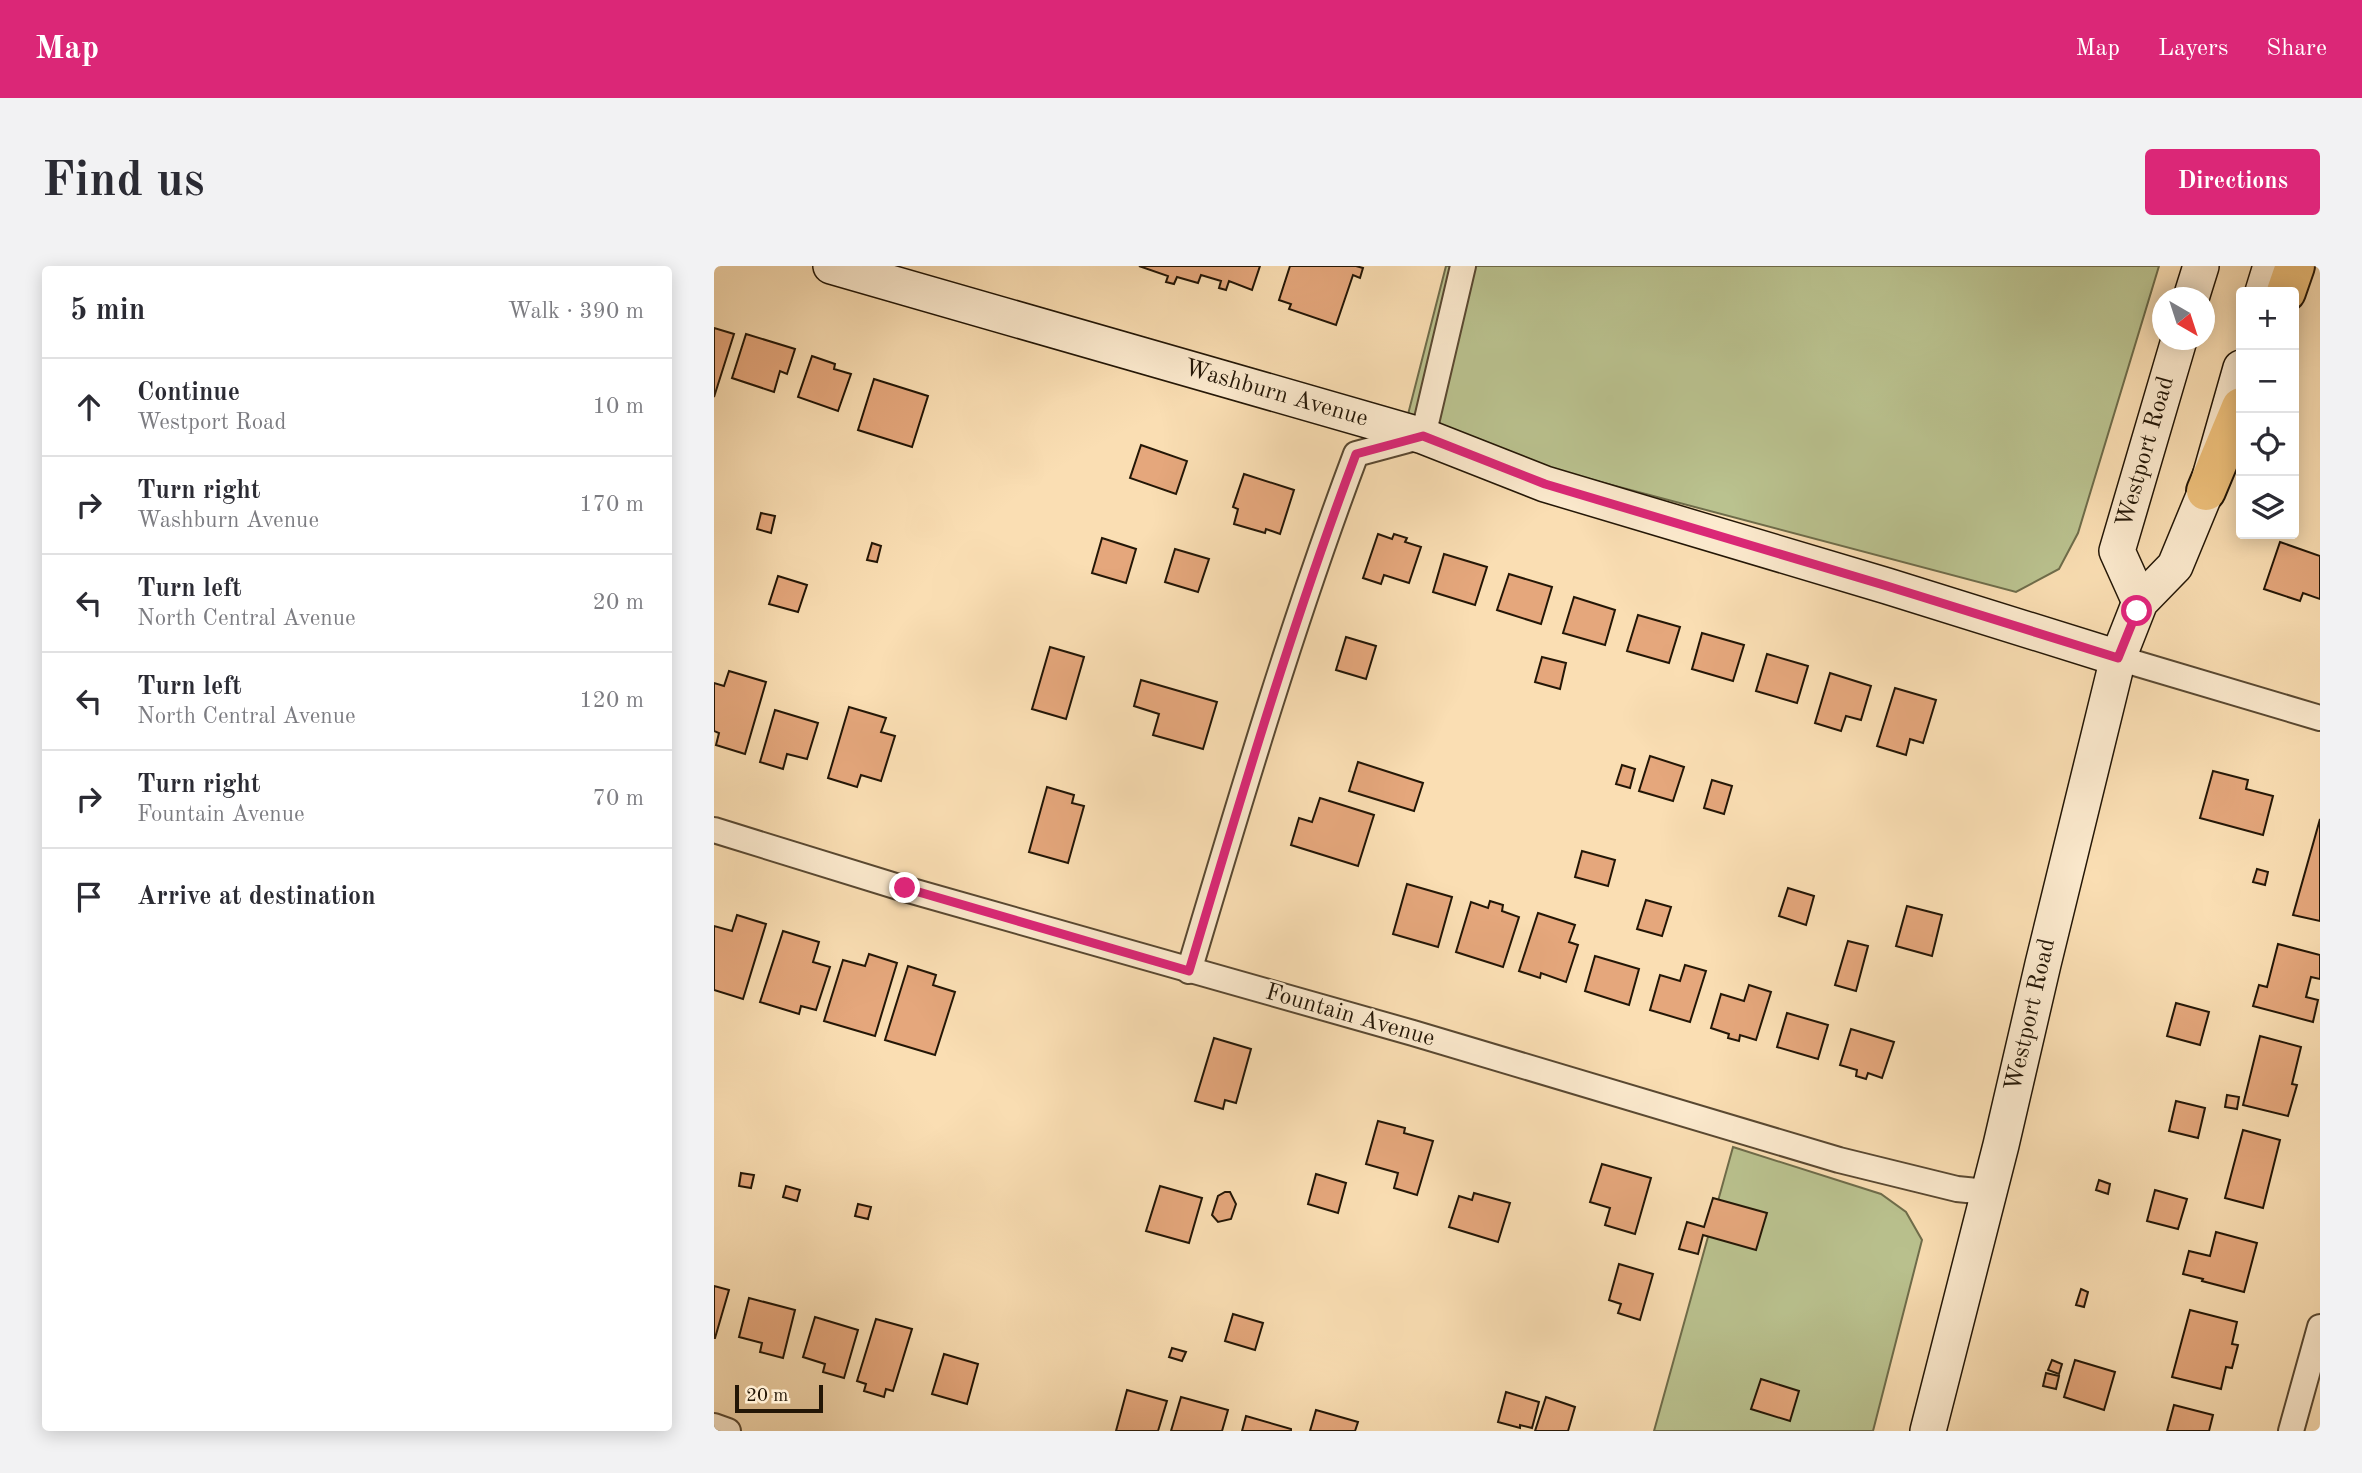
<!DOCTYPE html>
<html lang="en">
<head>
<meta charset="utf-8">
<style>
	:root { --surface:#fff; --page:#f2f2f3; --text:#2b2b33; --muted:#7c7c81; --line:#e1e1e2; --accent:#db2777 }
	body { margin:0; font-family:"Old Standard TT",serif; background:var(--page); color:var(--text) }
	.controls { position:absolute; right:21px; top:21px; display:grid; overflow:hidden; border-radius:7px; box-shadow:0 4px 18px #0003 }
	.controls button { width:63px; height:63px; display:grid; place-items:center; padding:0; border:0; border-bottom:2px solid var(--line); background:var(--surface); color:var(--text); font:35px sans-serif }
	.compass { position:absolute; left:1438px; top:21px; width:63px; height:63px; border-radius:50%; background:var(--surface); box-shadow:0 4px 18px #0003; rotate:141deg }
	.scale { position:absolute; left:21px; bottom:18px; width:88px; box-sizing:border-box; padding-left:7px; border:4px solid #231606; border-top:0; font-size:19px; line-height:24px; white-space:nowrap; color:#231606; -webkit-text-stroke:5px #fceace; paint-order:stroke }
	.stop { position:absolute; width:21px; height:21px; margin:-16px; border:5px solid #db2777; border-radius:50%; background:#fff }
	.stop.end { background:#db2777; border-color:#fff; box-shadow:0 2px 7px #0008 }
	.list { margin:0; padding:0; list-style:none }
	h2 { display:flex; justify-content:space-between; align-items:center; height:91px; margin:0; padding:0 28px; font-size:30px }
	h2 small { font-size:23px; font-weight:400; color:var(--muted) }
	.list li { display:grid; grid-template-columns:46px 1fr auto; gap:21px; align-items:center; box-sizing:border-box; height:98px; padding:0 28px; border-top:2px solid var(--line) }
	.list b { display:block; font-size:26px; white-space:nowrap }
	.list p { margin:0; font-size:23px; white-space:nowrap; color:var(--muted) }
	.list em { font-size:23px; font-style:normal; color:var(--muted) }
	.icon { flex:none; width:38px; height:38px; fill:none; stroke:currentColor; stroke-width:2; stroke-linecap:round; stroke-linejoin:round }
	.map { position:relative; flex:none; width:1606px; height:1165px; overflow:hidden; border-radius:7px }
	header { display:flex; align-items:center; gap:42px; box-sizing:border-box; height:98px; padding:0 35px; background:var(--accent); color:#fff }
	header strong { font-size:33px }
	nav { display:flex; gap:38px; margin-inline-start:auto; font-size:24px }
	.intro { display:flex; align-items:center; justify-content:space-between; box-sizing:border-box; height:168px; padding:0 42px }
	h1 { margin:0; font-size:49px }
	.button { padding:18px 32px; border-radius:7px; background:var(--accent); color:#fff; font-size:24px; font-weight:700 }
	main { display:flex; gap:42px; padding:0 42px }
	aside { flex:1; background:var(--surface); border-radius:7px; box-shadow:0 4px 18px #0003 }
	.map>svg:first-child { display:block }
</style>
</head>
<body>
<header>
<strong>Map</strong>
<nav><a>Map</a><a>Layers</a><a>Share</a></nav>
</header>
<div class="intro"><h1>Find us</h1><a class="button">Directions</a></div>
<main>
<aside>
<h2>5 min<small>Walk · 390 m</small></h2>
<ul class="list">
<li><svg class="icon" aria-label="ahead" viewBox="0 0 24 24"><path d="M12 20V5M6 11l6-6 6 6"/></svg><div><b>Continue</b><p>Westport Road</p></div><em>10 m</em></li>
<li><svg class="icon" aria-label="right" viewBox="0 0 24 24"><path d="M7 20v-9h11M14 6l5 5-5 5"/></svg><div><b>Turn right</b><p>Washburn Avenue</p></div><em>170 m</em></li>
<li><svg class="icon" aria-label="left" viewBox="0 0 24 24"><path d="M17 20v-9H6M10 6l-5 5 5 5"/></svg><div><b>Turn left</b><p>North Central Avenue</p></div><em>20 m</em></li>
<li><svg class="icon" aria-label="left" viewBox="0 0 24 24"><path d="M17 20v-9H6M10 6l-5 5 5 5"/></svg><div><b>Turn left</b><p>North Central Avenue</p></div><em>120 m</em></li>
<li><svg class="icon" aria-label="right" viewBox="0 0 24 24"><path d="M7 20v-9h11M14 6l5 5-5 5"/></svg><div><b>Turn right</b><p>Fountain Avenue</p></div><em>70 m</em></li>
<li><svg class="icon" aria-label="arrive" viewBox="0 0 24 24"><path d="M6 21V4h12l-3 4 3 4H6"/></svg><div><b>Arrive at destination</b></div></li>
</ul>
</aside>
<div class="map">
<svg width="1606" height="1165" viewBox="0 0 1606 1165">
	<rect width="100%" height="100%" fill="#fadeb3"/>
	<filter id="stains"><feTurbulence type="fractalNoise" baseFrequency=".00286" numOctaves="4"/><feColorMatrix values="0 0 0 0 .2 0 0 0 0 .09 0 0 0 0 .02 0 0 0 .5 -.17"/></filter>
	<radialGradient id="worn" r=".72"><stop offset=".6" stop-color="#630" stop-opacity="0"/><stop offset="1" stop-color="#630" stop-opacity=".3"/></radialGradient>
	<!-- green -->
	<g fill="#bac28f" stroke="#6e6c4a" stroke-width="2">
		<polygon points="732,0 1445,0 1364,267 1345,303 1302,326 690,164"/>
		<polygon points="1019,881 1167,928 1192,946 1208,974 1159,1165 940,1165"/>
	</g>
	<!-- building -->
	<g fill="#e5a77c" stroke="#231606" stroke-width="2">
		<polygon points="425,0 546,0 538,24 515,15 512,24 505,22 507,15 487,9 484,17 463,11 460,18 452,16 454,10"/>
		<polygon points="576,0 642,0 649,2 646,12 639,9 622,59 575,43 577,38 565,34"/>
		<polygon points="0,62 20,68 0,131"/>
		<polygon points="32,68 81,83 73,108 66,105 60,126 18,112"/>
		<polygon points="98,90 121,98 120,103 137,108 124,145 84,131"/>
		<polygon points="160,113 214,130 198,181 144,164"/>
		<polygon points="427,179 473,195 462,228 416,212"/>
		<polygon points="530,208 580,224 566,268 552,263 551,267 520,258 524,243 519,241"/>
		<polygon points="47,247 61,250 57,267 43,263"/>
		<polygon points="664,268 678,273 680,268 693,272 691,276 707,281 695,317 670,309 667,318 649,312"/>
		<polygon points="388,272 422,283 412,317 378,307"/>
		<polygon points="1566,276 1606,290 1606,333 1589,327 1586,335 1550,323"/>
		<polygon points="158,277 167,280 163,296 153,294"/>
		<polygon points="461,283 495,293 484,326 451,316"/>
		<polygon points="730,288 773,301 761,339 719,326"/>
		<polygon points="795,308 838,321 827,358 783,344"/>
		<polygon points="64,310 93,319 84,346 55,338"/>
		<polygon points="860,331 901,344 891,379 849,367"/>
		<polygon points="924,349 966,361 955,397 913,385"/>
		<polygon points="988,367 1030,379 1019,415 978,403"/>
		<polygon points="632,371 662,380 652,413 622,404"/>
		<polygon points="336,381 370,391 352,453 318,443"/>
		<polygon points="1053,388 1094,400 1083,437 1042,425"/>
		<polygon points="828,391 852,397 846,423 821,416"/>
		<polygon points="15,405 52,416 31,488 2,479 5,467 0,465 0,417 10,420"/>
		<polygon points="1116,407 1157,420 1147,454 1132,450 1127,465 1101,457"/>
		<polygon points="427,414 503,436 489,483 439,469 445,448 420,440"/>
		<polygon points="1181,422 1222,434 1209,477 1196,473 1192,489 1163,480"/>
		<polygon points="135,441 172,452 167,466 181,470 167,515 147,509 143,521 114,512"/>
		<polygon points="61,444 104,457 93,493 73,488 69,503 46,496"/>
		<polygon points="936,490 970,501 959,535 925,525"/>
		<polygon points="644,496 709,517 700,545 635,525"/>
		<polygon points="908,499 921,503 916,522 902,518"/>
		<polygon points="1499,505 1534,514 1532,523 1559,530 1549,569 1486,552"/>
		<polygon points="998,514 1018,520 1010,548 990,542"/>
		<polygon points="333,521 360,529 358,537 370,540 354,597 315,586"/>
		<polygon points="606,532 660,549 644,600 577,579 585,552 598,556"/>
		<polygon points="1606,553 1606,655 1579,649"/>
		<polygon points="868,585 901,594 894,620 861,611"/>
		<polygon points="1543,603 1554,606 1551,619 1539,616"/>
		<polygon points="693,618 738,631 724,681 679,668"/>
		<polygon points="1074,622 1100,630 1092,659 1065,650"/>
		<polygon points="932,634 957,641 948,670 923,663"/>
		<polygon points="776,635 789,639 788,645 805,651 789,701 742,686 757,636 774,642"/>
		<polygon points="1193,640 1228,649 1218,690 1182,680"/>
		<polygon points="824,647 861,659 855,676 864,679 852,716 827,707 826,712 805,705"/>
		<polygon points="23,649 52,658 29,733 0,724 0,660 18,665"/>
		<polygon points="69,665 105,676 99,696 116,701 102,744 87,740 85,748 46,736"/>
		<polygon points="1134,675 1154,680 1142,725 1121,719"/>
		<polygon points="1564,678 1606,689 1606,713 1597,711 1592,731 1604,734 1599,756 1539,740 1545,719 1553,721"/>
		<polygon points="155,688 183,697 161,770 110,755 129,694 151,700"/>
		<polygon points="881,690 925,703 915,739 871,725"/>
		<polygon points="971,699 992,705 976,756 936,744 946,709 966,715"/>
		<polygon points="194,700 222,709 219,719 241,726 221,789 171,774"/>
		<polygon points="1035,719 1057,726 1042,774 1026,769 1025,775 1014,772 1015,768 997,762 1007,728 1030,735"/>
		<polygon points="1462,737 1495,746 1486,779 1453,770"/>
		<polygon points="1073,747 1114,759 1104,793 1063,781"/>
		<polygon points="1137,763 1180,776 1168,812 1154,807 1152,813 1142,810 1143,804 1126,799"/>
		<polygon points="1546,770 1587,781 1578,818 1583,819 1574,850 1529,839"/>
		<polygon points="500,772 537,783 522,837 511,834 509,843 481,835"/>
		<polygon points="1513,829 1525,831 1523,843 1511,841"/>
		<polygon points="1462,835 1491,842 1484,872 1455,865"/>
		<polygon points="664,855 691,862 690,867 719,875 703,929 680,922 684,907 652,898"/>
		<polygon points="1529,864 1566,874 1549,942 1511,932"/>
		<polygon points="888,898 937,912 921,968 891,959 896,942 876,936"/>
		<polygon points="27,907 40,909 37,922 25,920"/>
		<polygon points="602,908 632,917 624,947 594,938"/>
		<polygon points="1385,914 1396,918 1394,928 1382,924"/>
		<polygon points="72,920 86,924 83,935 69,931"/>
		<polygon points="446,920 488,932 475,977 432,965"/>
		<polygon points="1441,924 1473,933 1464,963 1433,955"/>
		<polygon points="511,926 516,926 522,938 517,953 504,956 498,949 504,930"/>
		<polygon points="760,927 796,937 784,976 735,961 745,930 758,934"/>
		<polygon points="999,932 1053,947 1042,984 989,969 984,988 965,983 973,956 990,961"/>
		<polygon points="144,938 157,941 154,953 141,950"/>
		<polygon points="1502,966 1543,977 1530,1026 1488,1015 1489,1013 1469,1008 1475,985 1496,990"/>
		<polygon points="905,998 939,1008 926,1054 904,1047 907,1038 895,1034"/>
		<polygon points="0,1020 15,1024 1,1072 0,1072"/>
		<polygon points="1367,1023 1374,1026 1370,1041 1362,1039"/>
		<polygon points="35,1032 81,1044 69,1092 46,1086 48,1077 25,1071"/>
		<polygon points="1476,1044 1523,1056 1518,1078 1524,1079 1518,1102 1512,1101 1507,1123 1458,1111"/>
		<polygon points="519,1048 549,1057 541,1084 511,1075"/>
		<polygon points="101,1051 144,1064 130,1112 109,1106 111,1098 89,1091"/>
		<polygon points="162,1053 198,1063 179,1125 172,1123 170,1131 150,1125 152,1118 143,1115"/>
		<polygon points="458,1082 472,1086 468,1095 455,1091"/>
		<polygon points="230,1088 264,1098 253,1138 218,1128"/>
		<polygon points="1338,1094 1348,1098 1345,1108 1334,1104"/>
		<polygon points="1361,1094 1401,1106 1390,1144 1350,1131"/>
		<polygon points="1332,1107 1345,1110 1342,1123 1329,1120"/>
		<polygon points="1047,1113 1085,1125 1076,1155 1037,1143"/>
		<polygon points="413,1124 453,1135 444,1165 402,1165"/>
		<polygon points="792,1126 825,1136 818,1162 806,1159 806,1162 784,1156"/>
		<polygon points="467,1131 514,1144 508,1165 457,1165"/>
		<polygon points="832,1131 861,1141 854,1165 821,1165"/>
		<polygon points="1460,1139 1499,1149 1495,1165 1453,1165"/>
		<polygon points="602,1144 644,1156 641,1165 596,1165"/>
		<polygon points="532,1150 577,1163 577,1165 528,1165"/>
	</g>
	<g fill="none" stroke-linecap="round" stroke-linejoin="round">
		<!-- street casing -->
		<g stroke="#594831" stroke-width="28">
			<g id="street">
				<polyline points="1404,392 1606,452"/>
				<polyline points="0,564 191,623 699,767 1125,894 1243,923 1273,926"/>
				<path d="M475 705C527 531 578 358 642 188L709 170 749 0"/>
				<polyline points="0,1160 14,1165"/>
				<polyline points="1577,1165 1606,1061"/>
			</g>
		</g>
		<!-- secondary casing -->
		<g stroke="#231606" stroke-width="38">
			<g id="secondary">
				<polyline points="117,0 709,170 831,218 1173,320 1404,392"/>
				<polyline points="1549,26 1557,0"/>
				<polyline points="1477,32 1487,0"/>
				<polyline points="1426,336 1403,285 1465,74"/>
				<polyline points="1214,1165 1287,879 1329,698 1404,392 1426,336 1461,300 1492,225 1527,102"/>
			</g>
		</g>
		<!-- highway casing -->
		<g stroke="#231606" stroke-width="42">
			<g id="highway">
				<polyline points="1572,26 1581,0"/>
				<polyline points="1492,225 1527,141"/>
			</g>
		</g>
		<!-- street -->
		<use href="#street" stroke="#fceace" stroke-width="24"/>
		<!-- secondary -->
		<use href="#secondary" stroke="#fceace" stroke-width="35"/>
		<!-- highway -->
		<use href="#highway" stroke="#edbf7a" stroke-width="38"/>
	</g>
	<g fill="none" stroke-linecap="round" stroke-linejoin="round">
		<!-- route -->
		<path stroke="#db2777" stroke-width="9" d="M191 622 475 705C527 531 578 358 642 188L709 170 831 218 1173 320 1404 392 1423 345"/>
	</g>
	<g text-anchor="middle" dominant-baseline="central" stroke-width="5" stroke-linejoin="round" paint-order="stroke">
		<!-- street labels -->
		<g font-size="24" fill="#231606" stroke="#fceace">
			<text transform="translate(562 128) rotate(16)">Washburn Avenue</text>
			<text transform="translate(1432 186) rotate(-74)">Westport Road</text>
			<text transform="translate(1317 749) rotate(-77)">Westport Road</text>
			<text transform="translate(636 750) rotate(16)">Fountain Avenue</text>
		</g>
	</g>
	<rect width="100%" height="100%" filter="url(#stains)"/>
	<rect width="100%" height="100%" fill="url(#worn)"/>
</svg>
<div class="controls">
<button>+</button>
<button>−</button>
<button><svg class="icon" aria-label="locate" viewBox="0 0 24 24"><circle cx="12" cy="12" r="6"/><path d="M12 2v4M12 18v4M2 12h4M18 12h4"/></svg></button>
<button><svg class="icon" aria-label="layers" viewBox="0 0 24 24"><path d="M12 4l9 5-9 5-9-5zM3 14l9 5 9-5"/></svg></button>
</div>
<svg class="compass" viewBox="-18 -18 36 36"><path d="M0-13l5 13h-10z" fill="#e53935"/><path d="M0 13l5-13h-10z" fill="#7c7c81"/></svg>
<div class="scale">20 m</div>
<div class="stop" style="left:1423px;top:345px"></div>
<div class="stop end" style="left:191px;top:622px"></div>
</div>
</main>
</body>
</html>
